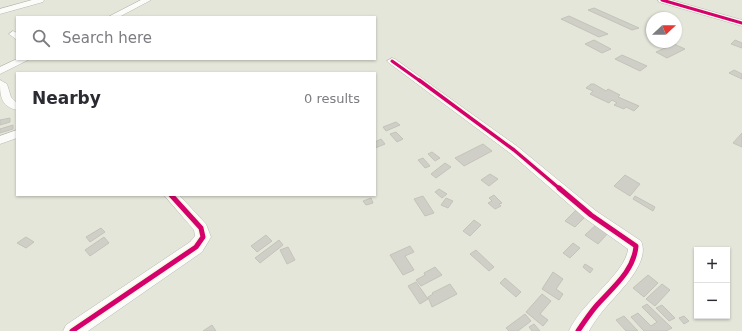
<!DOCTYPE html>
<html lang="en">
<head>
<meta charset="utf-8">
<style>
	:root { --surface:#fff; --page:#f2f2f3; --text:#2b2b33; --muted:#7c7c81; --line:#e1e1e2 }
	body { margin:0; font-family:"DejaVu Sans",sans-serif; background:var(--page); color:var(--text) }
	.controls { position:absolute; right:12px; bottom:12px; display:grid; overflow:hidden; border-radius:0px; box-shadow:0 1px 3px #0004 }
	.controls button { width:36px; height:36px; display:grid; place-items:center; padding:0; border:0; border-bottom:1px solid var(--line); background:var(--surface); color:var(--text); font:20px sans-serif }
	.compass { position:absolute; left:646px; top:12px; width:36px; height:36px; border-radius:50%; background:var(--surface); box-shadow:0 1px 3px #0004; rotate:68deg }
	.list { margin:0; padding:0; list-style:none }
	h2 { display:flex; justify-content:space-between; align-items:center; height:52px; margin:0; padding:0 16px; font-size:17px }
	h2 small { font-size:13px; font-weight:400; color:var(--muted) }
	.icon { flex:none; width:22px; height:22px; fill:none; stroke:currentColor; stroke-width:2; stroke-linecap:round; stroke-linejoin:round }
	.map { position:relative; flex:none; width:742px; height:331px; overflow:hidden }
	.search { position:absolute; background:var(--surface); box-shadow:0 1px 3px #0004; left:16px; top:16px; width:360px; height:44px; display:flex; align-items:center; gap:10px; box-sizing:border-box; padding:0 14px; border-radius:0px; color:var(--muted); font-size:15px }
	.panel { position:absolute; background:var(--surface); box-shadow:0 1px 3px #0004; left:16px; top:72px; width:360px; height:124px; border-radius:0px }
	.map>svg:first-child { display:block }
</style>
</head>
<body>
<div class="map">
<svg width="742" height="331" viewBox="0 0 742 331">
	<rect width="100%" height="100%" fill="#e4e6da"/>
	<!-- building -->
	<g fill="#d0cfc7" stroke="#c4c3ba">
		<polygon points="594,8 639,28 632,30 588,10"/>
		<polygon points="569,16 608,34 599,37 561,19"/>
		<polygon points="594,40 611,49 602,53 585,44"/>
		<polygon points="735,40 742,43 742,48 731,44"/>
		<polygon points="674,44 685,49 667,58 656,52"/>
		<polygon points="622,55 647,66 640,71 615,59"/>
		<polygon points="734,70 742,74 742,79 729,73"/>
		<polygon points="591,84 594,84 606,91 608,89 620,95 618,97 639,106 634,111 626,107 624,109 614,105 617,103 612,100 609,103 590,94 593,91 586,88"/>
		<polygon points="10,118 10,122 0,125 0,120"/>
		<polygon points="396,122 400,125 386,131 383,127"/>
		<polygon points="13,125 13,129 0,133 0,129"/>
		<polygon points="396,132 403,139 397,142 390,134"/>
		<polygon points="742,133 742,147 733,143"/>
		<polygon points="381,139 385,144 375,148 375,142"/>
		<polygon points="483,144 492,151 464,166 455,158"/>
		<polygon points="432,152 440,158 435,161 428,154"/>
		<polygon points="423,158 430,166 425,168 418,160"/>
		<polygon points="445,163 451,167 436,178 431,174"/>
		<polygon points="490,174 498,179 489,186 481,180"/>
		<polygon points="625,175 640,184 630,196 614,186"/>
		<polygon points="439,189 447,194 442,198 435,192"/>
		<polygon points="494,195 502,203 499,204 501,206 495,209 488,203 492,201 489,198"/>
		<polygon points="423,196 434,213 425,216 414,199"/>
		<polygon points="635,196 655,207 653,211 633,199"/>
		<polygon points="371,198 373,203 366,205 363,201"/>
		<polygon points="446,198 453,201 448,208 441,205"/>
		<polygon points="576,210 586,216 575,227 565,221"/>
		<polygon points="474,220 481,225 470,236 463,231"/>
		<polygon points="598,223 610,231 598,244 585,235"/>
		<polygon points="101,228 105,232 90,242 86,237"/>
		<polygon points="266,235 272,241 257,252 251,246"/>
		<polygon points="26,237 34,242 26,248 17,243"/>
		<polygon points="104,237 109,243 90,256 85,250"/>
		<polygon points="279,240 283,245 260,263 255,258"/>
		<polygon points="573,243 580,248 570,258 563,253"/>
		<polygon points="410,246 414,252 405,256 414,270 403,275 390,255"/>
		<polygon points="288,247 295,260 287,264 280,250"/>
		<polygon points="476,250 494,267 489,271 470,254"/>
		<polygon points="585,264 593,269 590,273 583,267"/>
		<polygon points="435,267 442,275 421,286 416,280 425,275 424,273"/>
		<polygon points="553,272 563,279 556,289 563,294 559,300 542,289"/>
		<polygon points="648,275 658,283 644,297 633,288"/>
		<polygon points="505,278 521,292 516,297 500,283"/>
		<polygon points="416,282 428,299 420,304 408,286"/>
		<polygon points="450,284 457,294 432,307 428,297 433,294 432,293"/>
		<polygon points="662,284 670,290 655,306 646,299"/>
		<polygon points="542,294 551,301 540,314 548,320 543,326 526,312"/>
		<polygon points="647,304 672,328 666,331 644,331 631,317 638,313 651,326 657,322 642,307"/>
		<polygon points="662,305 675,318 669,321 656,308"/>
		<polygon points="525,314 531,321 518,331 509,331 506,328"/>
		<polygon points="624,316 638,331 626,331 616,320"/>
		<polygon points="684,316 689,321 684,324 679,318"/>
		<polygon points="534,324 540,331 532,331 529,327"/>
		<polygon points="212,325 216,331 203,331"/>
	</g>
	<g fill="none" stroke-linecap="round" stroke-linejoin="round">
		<!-- street casing -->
		<g stroke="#b8b9b0" stroke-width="1">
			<g id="street">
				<polygon points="32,0 44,0 43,2 0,14 0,9"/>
				<polygon points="141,0 151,0 119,17 108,17"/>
				<polygon points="658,0 671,0 742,20 742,26 659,2"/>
				<polygon points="13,31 17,33 17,40 9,34"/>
				<path d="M392 58 395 59 518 147 596 211 641 241C651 262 619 292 607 306 600 314 594 322 589 331H569C580 304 626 273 628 249L586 219 510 153 389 63 387 61Z"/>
				<polygon points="17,59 30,59 0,74 0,67"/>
				<path d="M0 80 7 84 11 97 17 103V110C0 106 0 95 0 80Z"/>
				<polygon points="17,130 17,138 0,144 0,136"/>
				<polygon points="164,195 179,195 206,224 211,237 202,252 88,331 63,331 66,325 190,242 195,236 194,230"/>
			</g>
		</g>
		<!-- street -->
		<use href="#street" fill="#fbfbf9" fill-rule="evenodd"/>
		<!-- cycleway-far2 casing -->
		<g stroke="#f5f7e3" stroke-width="4.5">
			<g id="cycleway-far2">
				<polyline points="662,0 742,23"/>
				<polyline points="392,61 420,81"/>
			</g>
		</g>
		<!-- cycleway-far1 casing -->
		<g stroke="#f5f7e3" stroke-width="6">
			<polyline id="cycleway-far1" points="419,80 514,150 560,189"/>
		</g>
		<!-- cycleway casing -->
		<g stroke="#f5f7e3" stroke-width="8">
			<g id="cycleway">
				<path d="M559 188 591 215 636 246C634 271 612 288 597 305 590 313 584 322 578 331"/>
				<polyline points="72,331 196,247 203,237 201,228 171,195"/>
			</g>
		</g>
		<!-- cycleway-far2 -->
		<use href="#cycleway-far2" stroke="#d6006c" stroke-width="3"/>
		<!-- cycleway-far1 -->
		<use href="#cycleway-far1" stroke="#d6006c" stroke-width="3.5"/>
		<!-- cycleway -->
		<use href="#cycleway" stroke="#d6006c" stroke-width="5"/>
	</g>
</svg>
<div class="controls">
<button>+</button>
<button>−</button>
</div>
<svg class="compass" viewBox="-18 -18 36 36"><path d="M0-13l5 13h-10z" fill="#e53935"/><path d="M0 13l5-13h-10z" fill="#7c7c81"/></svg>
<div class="search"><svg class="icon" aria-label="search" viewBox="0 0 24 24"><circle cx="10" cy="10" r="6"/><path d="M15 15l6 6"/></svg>Search here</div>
<section class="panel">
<h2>Nearby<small>0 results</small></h2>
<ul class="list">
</ul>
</section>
</div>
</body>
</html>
